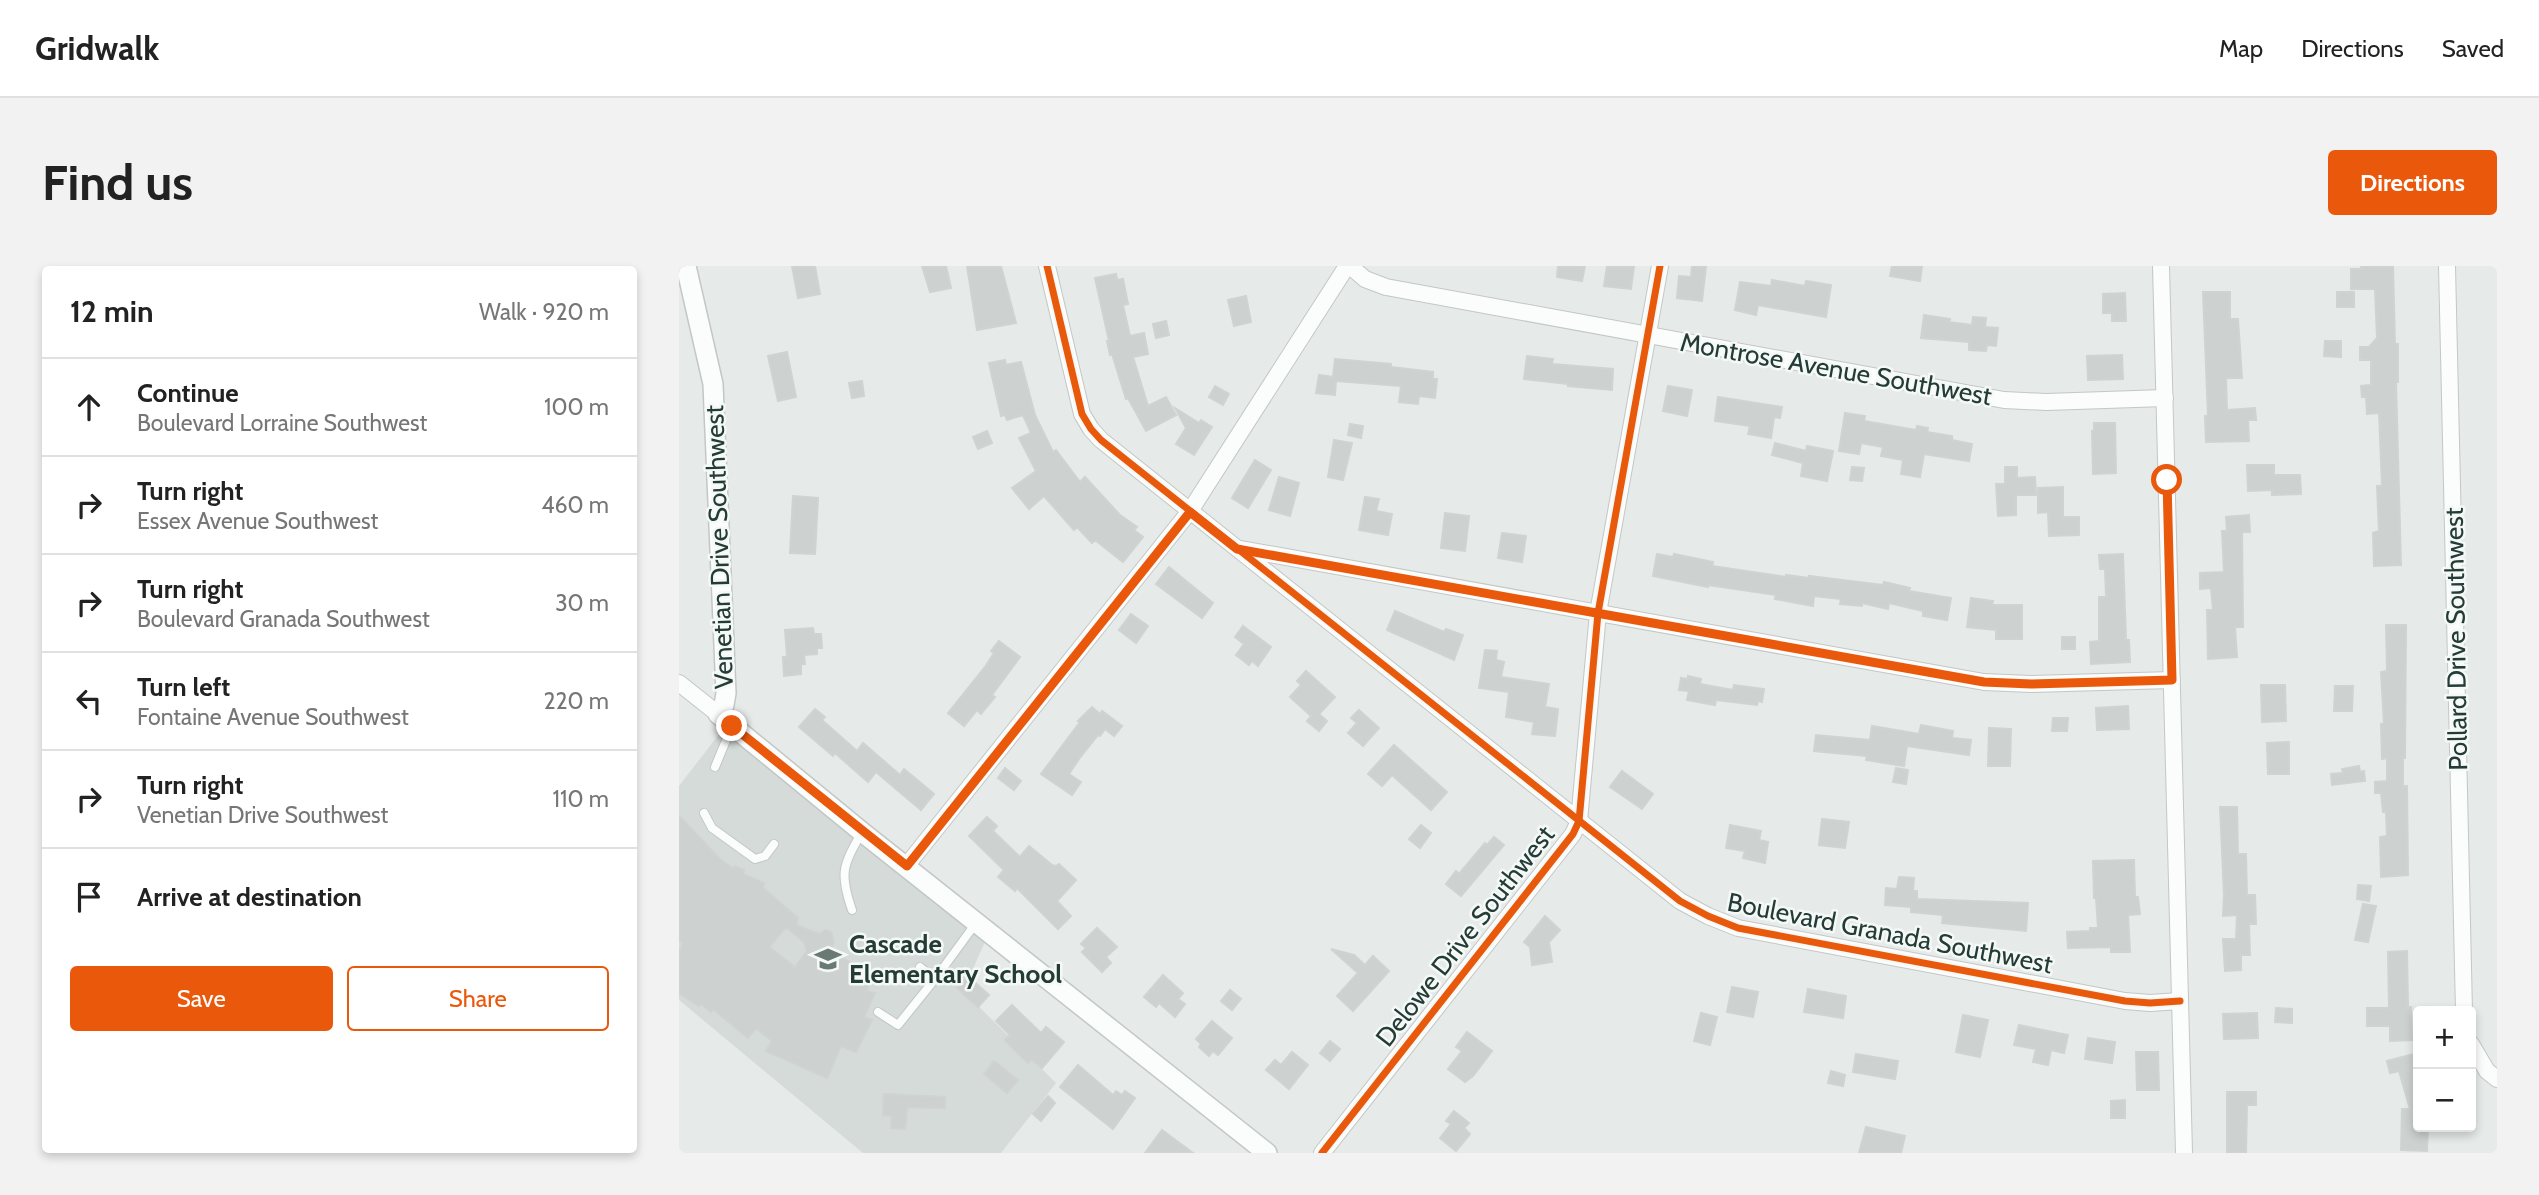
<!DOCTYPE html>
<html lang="en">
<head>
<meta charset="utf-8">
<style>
	:root { --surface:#fff; --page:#f2f2f2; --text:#222; --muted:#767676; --line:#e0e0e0; --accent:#ea580c }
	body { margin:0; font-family:Cabin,sans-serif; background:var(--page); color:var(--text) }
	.controls { position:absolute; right:21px; bottom:21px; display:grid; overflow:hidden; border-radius:7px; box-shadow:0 4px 10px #0003 }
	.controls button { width:63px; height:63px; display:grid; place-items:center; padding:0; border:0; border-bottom:2px solid var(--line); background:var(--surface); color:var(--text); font:35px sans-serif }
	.stop { position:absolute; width:21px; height:21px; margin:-16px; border:5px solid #ea580c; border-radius:50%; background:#fff }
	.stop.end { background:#ea580c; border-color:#fff; box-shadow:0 2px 7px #0008 }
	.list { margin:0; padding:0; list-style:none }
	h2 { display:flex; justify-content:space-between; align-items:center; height:91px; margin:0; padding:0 28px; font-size:30px }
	h2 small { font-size:23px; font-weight:400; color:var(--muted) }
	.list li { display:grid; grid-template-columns:46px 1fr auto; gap:21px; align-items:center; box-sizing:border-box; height:98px; padding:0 28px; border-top:2px solid var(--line) }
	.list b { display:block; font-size:26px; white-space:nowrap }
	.list p { margin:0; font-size:23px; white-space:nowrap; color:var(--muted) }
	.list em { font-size:23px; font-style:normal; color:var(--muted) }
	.actions { display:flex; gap:14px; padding:21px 28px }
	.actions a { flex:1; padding:16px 0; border:2px solid var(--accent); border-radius:7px; text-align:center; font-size:24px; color:var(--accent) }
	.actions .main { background:var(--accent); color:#fff }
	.icon { flex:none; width:38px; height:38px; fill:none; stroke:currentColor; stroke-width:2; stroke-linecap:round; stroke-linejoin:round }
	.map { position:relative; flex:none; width:1818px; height:887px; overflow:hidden; border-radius:7px }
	header { display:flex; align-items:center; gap:42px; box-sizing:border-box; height:98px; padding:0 35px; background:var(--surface); border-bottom:2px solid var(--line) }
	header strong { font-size:33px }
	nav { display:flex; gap:38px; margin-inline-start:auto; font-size:24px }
	.intro { display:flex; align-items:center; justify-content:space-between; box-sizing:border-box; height:168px; padding:0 42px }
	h1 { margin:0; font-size:49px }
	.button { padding:18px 32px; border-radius:7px; background:var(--accent); color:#fff; font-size:24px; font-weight:700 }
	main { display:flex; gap:42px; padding:0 42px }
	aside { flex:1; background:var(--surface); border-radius:7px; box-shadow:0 4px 10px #0003 }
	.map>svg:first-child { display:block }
</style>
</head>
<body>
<header>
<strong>Gridwalk</strong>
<nav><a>Map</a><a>Directions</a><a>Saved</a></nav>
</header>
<div class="intro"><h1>Find us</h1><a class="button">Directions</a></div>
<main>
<aside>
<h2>12 min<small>Walk · 920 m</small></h2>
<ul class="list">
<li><svg class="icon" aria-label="ahead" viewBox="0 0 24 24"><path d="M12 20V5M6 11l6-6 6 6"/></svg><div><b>Continue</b><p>Boulevard Lorraine Southwest</p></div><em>100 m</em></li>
<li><svg class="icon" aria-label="right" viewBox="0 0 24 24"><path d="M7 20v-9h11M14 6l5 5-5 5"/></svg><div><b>Turn right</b><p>Essex Avenue Southwest</p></div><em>460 m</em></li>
<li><svg class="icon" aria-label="right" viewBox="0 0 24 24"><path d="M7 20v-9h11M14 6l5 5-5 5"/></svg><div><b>Turn right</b><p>Boulevard Granada Southwest</p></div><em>30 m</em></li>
<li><svg class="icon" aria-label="left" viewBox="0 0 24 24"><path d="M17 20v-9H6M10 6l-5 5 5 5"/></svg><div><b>Turn left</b><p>Fontaine Avenue Southwest</p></div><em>220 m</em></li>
<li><svg class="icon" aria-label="right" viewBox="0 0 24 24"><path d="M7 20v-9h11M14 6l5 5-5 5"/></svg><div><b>Turn right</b><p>Venetian Drive Southwest</p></div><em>110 m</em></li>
<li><svg class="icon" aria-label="arrive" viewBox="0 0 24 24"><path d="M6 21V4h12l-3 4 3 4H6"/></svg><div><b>Arrive at destination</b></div></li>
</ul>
<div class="actions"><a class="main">Save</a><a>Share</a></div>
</aside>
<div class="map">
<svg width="1818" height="887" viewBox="0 0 1818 887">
	<rect width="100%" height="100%" fill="#e6eae8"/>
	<!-- built -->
	<polygon fill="#d4dbd8" points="51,454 313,660 284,725 377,817 322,887 184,887 0,734 0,520"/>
	<!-- building -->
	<g fill="#cdd1d0" stroke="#cfd3d1" stroke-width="2" fill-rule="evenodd">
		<polygon points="113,0 136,0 141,28 119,32"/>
		<polygon points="243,0 267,0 272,22 251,26"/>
		<polygon points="288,0 322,0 337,57 298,64"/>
		<polygon points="879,0 906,0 903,15 878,11"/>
		<polygon points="928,0 955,0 952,23 925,20"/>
		<polygon points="1013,0 1027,0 1023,35 998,32 1000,10 1012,11"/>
		<polygon points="1213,0 1243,0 1241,15 1211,10"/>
		<polygon points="1682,0 1714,0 1716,78 1719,78 1719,116 1717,116 1722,299 1695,300 1694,267 1700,265 1698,220 1703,220 1700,147 1688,148 1687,131 1683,131 1682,120 1692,119 1692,94 1681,94 1681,81 1690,81 1698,72 1696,23 1672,23 1672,3 1682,3"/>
		<polygon points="437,8 438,14 444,13 449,38 444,39 451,70 465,67 469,88 454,91 469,140 487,131 497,149 467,165 449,132 447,133 433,88 431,89 428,75 430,75 416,12"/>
		<polygon points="1093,14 1126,20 1127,15 1152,19 1147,51 1079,39 1077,49 1056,44 1061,16 1092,20"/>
		<polygon points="1524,26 1551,26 1551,53 1559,53 1563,112 1547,112 1548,144 1576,142 1577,154 1569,154 1570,175 1527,176 1526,150 1529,150"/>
		<rect x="1658" y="26" width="17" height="15"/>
		<polygon points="1446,27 1447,55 1433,55 1433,47 1424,47 1424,28"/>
		<polygon points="567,30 572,56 555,60 549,34"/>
		<polygon points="1245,49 1271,53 1270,56 1293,59 1294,51 1307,52 1306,61 1319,62 1317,80 1308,79 1307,85 1290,84 1290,76 1242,72"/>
		<polygon points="487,55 490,69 477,72 474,58"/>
		<polygon points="1646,75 1662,75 1662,91 1645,90"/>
		<polygon points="108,86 117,131 99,135 89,90"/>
		<polygon points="1443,89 1444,113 1409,114 1408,90"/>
		<polygon points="848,90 874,93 873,98 934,103 933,124 889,120 889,118 845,113"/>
		<polygon points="656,93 712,98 712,101 754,106 754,113 758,113 756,132 740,130 739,138 720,136 722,120 657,115 656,129 637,127 640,109 654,111"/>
		<polygon points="326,94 327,99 342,96 356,149 374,186 377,184 401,216 406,211 441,249 458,261 455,264 464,271 444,296 416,274 413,277 398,261 395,264 365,230 350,243 333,222 357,205 340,172 352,167 344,149 328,154 326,149 322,150 310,97"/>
		<polygon points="183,115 185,130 173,132 170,117"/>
		<polygon points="536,120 550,128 544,139 530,131"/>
		<polygon points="989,120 1013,124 1008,150 984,145"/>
		<polygon points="1039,131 1103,141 1101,152 1095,151 1092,172 1069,168 1071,160 1036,155"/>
		<polygon points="496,142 520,157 522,154 533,161 515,189 497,178 507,162"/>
		<polygon points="1166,147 1186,150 1185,155 1237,164 1238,160 1249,162 1248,166 1273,170 1273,174 1293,178 1290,195 1245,188 1241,211 1222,208 1224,194 1202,190 1204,181 1182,177 1180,188 1160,185"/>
		<polygon points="1415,157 1436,157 1437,207 1414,208 1413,165 1415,165"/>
		<polygon points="671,158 684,160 682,172 669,169"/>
		<polygon points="308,165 313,177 299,183 294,171"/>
		<polygon points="655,174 673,177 664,214 649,211"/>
		<polygon points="1096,177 1127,185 1128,180 1154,185 1148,215 1122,210 1124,197 1093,189"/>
		<polygon points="576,194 592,204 569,242 553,232"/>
		<polygon points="1568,199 1595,199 1595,209 1621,209 1622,228 1593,229 1593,224 1569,225"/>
		<polygon points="1173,201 1185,202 1183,215 1171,214"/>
		<polygon points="1326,201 1338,201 1338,212 1356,211 1357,229 1337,229 1337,249 1319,250 1317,218 1326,218"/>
		<polygon points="600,211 620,217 611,250 590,244"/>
		<polygon points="1384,221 1384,251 1400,251 1400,269 1370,270 1369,246 1359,247 1359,222"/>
		<polygon points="114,230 139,232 136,288 111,287"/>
		<polygon points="686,231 700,233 697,245 713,248 709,269 680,264"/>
		<polygon points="766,247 790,250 786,285 762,282"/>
		<polygon points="1570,249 1571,266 1563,266 1564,361 1556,361 1558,391 1529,393 1528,344 1534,344 1532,322 1521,323 1521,307 1545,306 1543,265 1548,265 1547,251"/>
		<polygon points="823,267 847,270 843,296 819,292"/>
		<polygon points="978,288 994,291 995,288 1034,296 1033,300 1107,311 1107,309 1130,312 1130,310 1204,319 1205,316 1231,322 1230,325 1272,332 1268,354 1244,350 1244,345 1210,337 1209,343 1183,337 1183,340 1161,338 1162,333 1135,330 1134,340 1096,333 1097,329 1029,319 1029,321 974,310"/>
		<polygon points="1444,288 1447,374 1450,374 1451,396 1412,398 1411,376 1420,375 1420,331 1427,331 1426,303 1421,303 1420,289"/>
		<polygon points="490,301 534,337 523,352 477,318"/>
		<polygon points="1292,332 1314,335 1313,339 1343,339 1343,373 1317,373 1317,364 1288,361"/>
		<polygon points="716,345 765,366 767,363 784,369 775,394 708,364"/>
		<polygon points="452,348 469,360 457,377 440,364"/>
		<polygon points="1707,359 1727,359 1726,492 1724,492 1724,520 1728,520 1729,609 1702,611 1701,571 1708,570 1707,546 1704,546 1702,527 1696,527 1696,516 1708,515 1708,492 1703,493 1702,458 1705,458 1702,406 1708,405"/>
		<polygon points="564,360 592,381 579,400 573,395 570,399 557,389 565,378 556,371"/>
		<polygon points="134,362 135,368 142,368 143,382 138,382 138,388 125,389 126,398 122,398 122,408 105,410 104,391 108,391 106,364"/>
		<rect x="1383" y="371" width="13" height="12"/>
		<polygon points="320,375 341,391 313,429 316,431 302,448 298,444 285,460 269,447 306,401 315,387 312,385"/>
		<polygon points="806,384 818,385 817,394 825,396 822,411 870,418 866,441 879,443 876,470 853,468 855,456 827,451 830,426 800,422"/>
		<polygon points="627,405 656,431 640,448 648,455 640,465 628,455 632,450 611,431 622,419 618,415"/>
		<polygon points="1009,410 1022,413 1021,418 1054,424 1055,419 1085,423 1083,436 1079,435 1078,439 1037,434 1036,439 1008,434 1010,425 1000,424 1002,412 1009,413"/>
		<polygon points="1582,419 1606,419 1607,455 1583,456"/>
		<polygon points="1656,420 1674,420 1673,445 1655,445"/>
		<polygon points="1449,440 1450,463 1418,464 1417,442"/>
		<polygon points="413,441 421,448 423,445 443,460 435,470 426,463 421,470 419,469 400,493 390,508 402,516 393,529 362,508 401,456 399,455"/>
		<polygon points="136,443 146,451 143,454 178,485 184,477 221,509 225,503 255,528 242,544 197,506 189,516 156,487 154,490 120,461"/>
		<polygon points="680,444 700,462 684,480 669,467 678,457 672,452"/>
		<polygon points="1374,452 1389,452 1388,465 1373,465"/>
		<polygon points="1242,459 1274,465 1273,472 1292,474 1290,489 1228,480 1225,500 1187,494 1188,490 1135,485 1137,469 1191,474 1193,460 1240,468"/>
		<polygon points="1310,462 1332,463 1331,500 1309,500"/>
		<polygon points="1610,476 1610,508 1589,508 1588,477"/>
		<polygon points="715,479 768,526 752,544 713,509 703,520 689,508"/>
		<polygon points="1680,500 1681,506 1685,505 1686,515 1653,519 1652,508 1664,507 1663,503"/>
		<polygon points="326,502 342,515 335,524 319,512"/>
		<polygon points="1217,502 1229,504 1227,518 1214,516"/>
		<polygon points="943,505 974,528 963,543 931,521"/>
		<polygon points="1541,541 1558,541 1559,588 1567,588 1568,629 1576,629 1577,658 1570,658 1571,689 1562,689 1562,704 1546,705 1544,673 1557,673 1558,649 1544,650 1545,629"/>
		<path d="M0 550 42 594 55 603 56 600 65 604 64 608 85 617 84 622 119 652 117 659 140 668 147 664 152 666 155 676 150 686 196 708 187 725 196 727 185 751 193 754 177 786 162 780 148 812 87 785 93 775 77 762 69 772 34 743 32 746 22 738 20 740 0 727V686L4 677 0 675ZM107 661 125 676 128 685 116 701 90 681Z"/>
		<polygon points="308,551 318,560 314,565 341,591 350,580 373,599 377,600 380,598 397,614 378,635 392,650 379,663 338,622 336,625 319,611 325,604 290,570"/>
		<polygon points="1143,553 1170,556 1166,582 1140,579"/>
		<polygon points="742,559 752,567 741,582 730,573"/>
		<polygon points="1051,559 1082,565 1080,574 1089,576 1086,597 1064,592 1066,585 1047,582"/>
		<polygon points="815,571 825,579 782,630 767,618 777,605 780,608 806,577 808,579"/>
		<polygon points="1455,594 1456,631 1459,631 1461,648 1449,649 1451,686 1432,686 1432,681 1389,682 1388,666 1411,665 1411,662 1419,662 1417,632 1415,632 1414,595"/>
		<polygon points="1220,611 1235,612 1234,625 1238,625 1238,633 1349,637 1347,665 1263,657 1264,649 1232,646 1232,641 1206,639 1207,622 1218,623"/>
		<polygon points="1679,619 1692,620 1690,635 1678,633"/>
		<polygon points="1684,638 1697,640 1689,676 1676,674"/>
		<polygon points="866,650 881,664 870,676 873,696 853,699 851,681 845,676"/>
		<polygon points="418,662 438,681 427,691 432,697 423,706 403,686 407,682 402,678"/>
		<polygon points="652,683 675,689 686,699 694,690 710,705 674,745 658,730 679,707"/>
		<polygon points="1728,685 1729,741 1732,741 1733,774 1711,775 1711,760 1688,760 1688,742 1710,742 1709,686"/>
		<polygon points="484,709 504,727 499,733 506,738 496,751 480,737 477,741 465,731"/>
		<polygon points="289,710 310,729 299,741 278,722"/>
		<polygon points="1053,721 1079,726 1074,751 1048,746"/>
		<polygon points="1129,723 1167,730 1164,752 1125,746"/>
		<polygon points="551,724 562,733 553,744 542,735"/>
		<polygon points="333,739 362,767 367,761 385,776 363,802 352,793 349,797 326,774 331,769 317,755"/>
		<polygon points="1597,742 1613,743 1613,757 1596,756"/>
		<polygon points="1022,747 1038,751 1031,779 1015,775"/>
		<polygon points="1578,747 1579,772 1545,773 1544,748"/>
		<polygon points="1284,749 1309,754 1301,791 1277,786"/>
		<polygon points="533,755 553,772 539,789 534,785 530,790 520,781 522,778 517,773"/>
		<polygon points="1340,759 1389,769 1385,787 1372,784 1369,799 1354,796 1357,783 1335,779"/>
		<polygon points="788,766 813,785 794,810 786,816 769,803 783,785 777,781"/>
		<polygon points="1409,772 1436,776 1433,797 1406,793"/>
		<polygon points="651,775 661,783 651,795 641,787"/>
		<polygon points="613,786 629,799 610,823 587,804 596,794 602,799"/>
		<polygon points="1457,786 1479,786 1480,824 1458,824"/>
		<polygon points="1177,788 1219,795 1216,813 1174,806"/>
		<polygon points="1735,788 1739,801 1739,861 1749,861 1748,885 1722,884 1723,843 1731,843 1720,805 1711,807 1708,795"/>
		<polygon points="315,795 339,814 328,827 305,808"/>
		<polygon points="399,799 434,829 437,825 443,829 446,825 456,832 434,863 381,821"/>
		<polygon points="1152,805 1166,809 1164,820 1149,817"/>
		<polygon points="1548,826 1577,826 1577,839 1568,839 1567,887 1548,887"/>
		<polygon points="205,828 266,831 266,842 228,841 226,863 212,862 213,850 204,849"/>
		<polygon points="369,830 376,837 362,855 354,848"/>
		<polygon points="1446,834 1446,852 1432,852 1432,835"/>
		<polygon points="775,845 790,857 785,862 791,868 777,885 761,872 772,858 767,855"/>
		<polygon points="1187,861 1226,870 1222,887 1180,887"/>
		<polygon points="483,864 514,887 466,887"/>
	</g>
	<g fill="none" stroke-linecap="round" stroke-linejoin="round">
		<!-- service casing -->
		<g stroke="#c3c7c5" stroke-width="10">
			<g id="service">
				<polyline points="36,501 53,460"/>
				<polyline points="25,547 33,562 76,593 86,590 95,578"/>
				<path d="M173 644C160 607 164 599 183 566"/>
				<polyline points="241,701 256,713 297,657"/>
				<polyline points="199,746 219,759 256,713"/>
			</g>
		</g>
		<!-- minor casing -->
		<g stroke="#c3c7c5" stroke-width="18">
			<g id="minor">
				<polyline points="368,0 403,148 412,163 422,174 1001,635 1029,650 1059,662 1446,735 1471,737 1501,735"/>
				<polyline points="671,0 686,13 707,21 1325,134 1367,136 1486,132"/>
				<polyline points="1482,0 1505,887"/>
				<polyline points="1768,0 1785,745"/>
				<polyline points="562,283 1305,416 1352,418 1493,414"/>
				<polyline points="0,417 39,448"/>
				<polyline points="228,599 511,245 668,0"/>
				<polyline points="1792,778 1808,805 1818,813"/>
				<polyline points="643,887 894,568 900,555 919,347 981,0"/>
			</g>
		</g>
		<!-- tertiary casing -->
		<g stroke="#c3c7c5" stroke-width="22">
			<polyline id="tertiary" points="7,0 34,118 47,427 45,439 39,448 183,566 588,887"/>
		</g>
		<!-- service -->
		<use href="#service" stroke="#fbfcfc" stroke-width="8"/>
		<!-- minor -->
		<use href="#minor" stroke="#fbfcfc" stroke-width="16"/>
		<!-- tertiary -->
		<use href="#tertiary" stroke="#fbfcfc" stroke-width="19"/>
		<!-- cycleway casing -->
		<g stroke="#f4f9f7" stroke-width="11">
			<g id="cycleway">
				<polyline points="368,0 403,148 412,163 422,174 1001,635 1029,650 1059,662 1446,735 1471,737 1501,735"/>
				<polyline points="643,887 894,568 900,555 919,347 981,0"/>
			</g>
		</g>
		<!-- cycleway -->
		<use href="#cycleway" stroke="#e8590c" stroke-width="7"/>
	</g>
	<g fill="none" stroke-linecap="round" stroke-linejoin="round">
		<!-- route -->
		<polyline stroke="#ea580c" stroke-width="9" points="53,460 228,600 511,246 558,283 1305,416 1352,418 1493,414 1488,214"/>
	</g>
	<!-- icons -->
	<defs>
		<g id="school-bare" transform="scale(2.1)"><path d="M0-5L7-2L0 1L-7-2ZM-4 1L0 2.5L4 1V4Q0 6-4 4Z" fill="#697974" stroke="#f4f9f7" stroke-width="2.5" paint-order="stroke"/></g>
	</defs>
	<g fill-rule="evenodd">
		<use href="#school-bare" x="149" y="693"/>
	</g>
	<g text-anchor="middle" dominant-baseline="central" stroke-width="5" stroke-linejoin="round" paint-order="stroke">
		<!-- street labels -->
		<g font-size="26" fill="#253c36" stroke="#f4f9f7">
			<text transform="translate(1157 103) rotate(10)">Montrose Avenue Southwest</text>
			<text transform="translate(40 281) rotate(-92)">Venetian Drive Southwest</text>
			<text transform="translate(1777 373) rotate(-91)">Pollard Drive Southwest</text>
			<text transform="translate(1211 667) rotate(11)">Boulevard Granada Southwest</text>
			<text transform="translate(786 670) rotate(-52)">Delowe Drive Southwest</text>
		</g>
		<!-- poi labels -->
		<g font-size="26" font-weight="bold" fill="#253c36" stroke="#f4f9f7" text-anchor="start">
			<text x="170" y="678">Cascade<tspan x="170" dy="30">Elementary School</tspan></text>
		</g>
	</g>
</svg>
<div class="controls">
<button>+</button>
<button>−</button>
</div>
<div class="stop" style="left:1488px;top:214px"></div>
<div class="stop end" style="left:53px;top:460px"></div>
</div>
</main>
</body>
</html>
